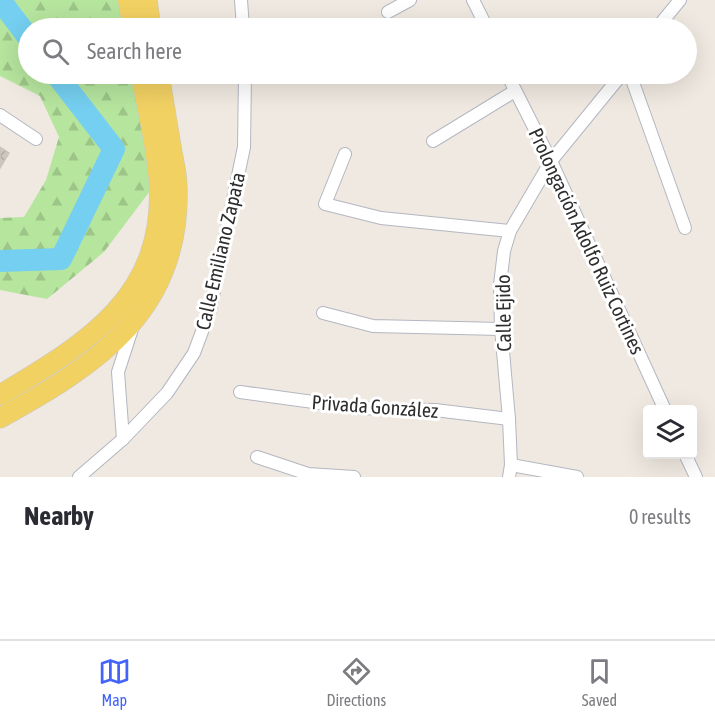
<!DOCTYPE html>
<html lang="en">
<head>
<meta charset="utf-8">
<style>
	:root { --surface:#fff; --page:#f2f2f3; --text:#2b2b33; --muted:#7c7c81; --line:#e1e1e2; --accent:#4264fb }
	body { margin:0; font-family:"Asap Condensed",sans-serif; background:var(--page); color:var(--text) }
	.controls { position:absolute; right:18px; bottom:18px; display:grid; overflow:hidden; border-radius:6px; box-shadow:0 6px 24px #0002 }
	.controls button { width:54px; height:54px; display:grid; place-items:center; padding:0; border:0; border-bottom:2px solid var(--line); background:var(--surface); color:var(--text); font:30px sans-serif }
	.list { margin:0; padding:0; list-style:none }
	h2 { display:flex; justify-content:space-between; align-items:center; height:78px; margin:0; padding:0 24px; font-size:26px }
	h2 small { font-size:20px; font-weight:400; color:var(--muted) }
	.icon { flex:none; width:33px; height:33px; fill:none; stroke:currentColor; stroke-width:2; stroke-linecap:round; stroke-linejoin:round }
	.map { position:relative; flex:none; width:715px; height:477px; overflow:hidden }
	.search { position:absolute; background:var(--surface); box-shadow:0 6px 24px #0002; left:18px; right:18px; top:18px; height:66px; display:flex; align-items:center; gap:15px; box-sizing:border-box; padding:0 21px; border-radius:33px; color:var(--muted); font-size:22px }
	.sheet { height:162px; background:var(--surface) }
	nav { display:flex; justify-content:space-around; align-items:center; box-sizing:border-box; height:84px; border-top:2px solid var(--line); background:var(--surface); font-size:16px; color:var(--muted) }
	nav a { display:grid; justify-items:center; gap:3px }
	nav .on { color:var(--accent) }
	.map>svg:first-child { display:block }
</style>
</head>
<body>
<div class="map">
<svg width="715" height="477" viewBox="0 0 715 477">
	<defs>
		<pattern id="forest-firs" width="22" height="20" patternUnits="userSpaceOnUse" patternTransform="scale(1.5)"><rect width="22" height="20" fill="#b6e59e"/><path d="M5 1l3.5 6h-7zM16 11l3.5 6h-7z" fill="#9dc588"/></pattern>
		<pattern id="building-cross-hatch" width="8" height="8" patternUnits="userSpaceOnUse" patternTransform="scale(1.5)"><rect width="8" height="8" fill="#cbc7bf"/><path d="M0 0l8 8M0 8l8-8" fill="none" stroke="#afaba4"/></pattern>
	</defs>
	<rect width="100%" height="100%" fill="#efe9e1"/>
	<!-- forest -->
	<polygon fill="url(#forest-firs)" points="0,0 128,0 133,28 28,28 28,74 141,74 159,179 104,252 47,299 0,290 0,218 24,217 46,180 59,137 40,96 0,76"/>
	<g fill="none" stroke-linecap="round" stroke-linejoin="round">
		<!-- river -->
		<g stroke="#75cff0" stroke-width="22">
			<polyline points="0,0 28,37"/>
			<polyline points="0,261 61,259 114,149 56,74"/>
		</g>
	</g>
	<!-- building -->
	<polygon fill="url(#building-cross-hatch)" stroke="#cbc5ba" stroke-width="1.5" points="0,147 9,153 0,168"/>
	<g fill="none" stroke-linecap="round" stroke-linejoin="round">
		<!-- minor casing -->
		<g stroke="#b4b7c1" stroke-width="14">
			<g id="minor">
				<polyline points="241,0 243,28"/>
				<polyline points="473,0 487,28"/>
				<polyline points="388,12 410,0"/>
				<polyline points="657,28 680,0"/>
				<polyline points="507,74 551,161 665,410"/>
				<polyline points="630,74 685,228"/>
				<polyline points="0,115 36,139"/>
				<polyline points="433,141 515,91"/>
				<polyline points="345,154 325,204 381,218 510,231"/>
				<polyline points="323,313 373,326 501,329"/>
				<polyline points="240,392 357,408 435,410 509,419"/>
				<polyline points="123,439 118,372 133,326"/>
				<polyline points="685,454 696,477"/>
				<polyline points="257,457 308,474 354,477"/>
				<polyline points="511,465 577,477"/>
				<polyline points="79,477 123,439 167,393 194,353 210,310 244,147 245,74"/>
				<polyline points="509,477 511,465 509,419 501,329 500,285 504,251 510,231 551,161 622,74"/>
			</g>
		</g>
		<!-- primary casing -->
		<g stroke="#c9c9c9" stroke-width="21">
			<g id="primary">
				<polyline points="128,0 133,28"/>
				<polyline points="147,0 151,28"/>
				<path d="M0 395C87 343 166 297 159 182 157 147 147 108 141 74"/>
				<path d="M0 418C96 365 182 311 177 186 177 173 173 159 171 146 167 122 163 98 159 74"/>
			</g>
		</g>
		<!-- minor -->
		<use href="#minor" stroke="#fff" stroke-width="12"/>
		<!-- primary -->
		<use href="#primary" stroke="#f2d163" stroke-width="20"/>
	</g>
	<g text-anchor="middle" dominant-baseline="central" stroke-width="6" stroke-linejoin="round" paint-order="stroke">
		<!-- street labels -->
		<g font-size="20" fill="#2e2e2e" stroke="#fff">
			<text transform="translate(587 241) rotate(65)">Prolongación Adolfo Ruiz Cortines</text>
			<text transform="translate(220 251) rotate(-77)">Calle Emiliano Zapata</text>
			<text transform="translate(503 313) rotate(-91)">Calle Ejido</text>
			<text transform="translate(375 406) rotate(4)">Privada González</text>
		</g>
	</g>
</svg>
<div class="controls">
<button><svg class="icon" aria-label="layers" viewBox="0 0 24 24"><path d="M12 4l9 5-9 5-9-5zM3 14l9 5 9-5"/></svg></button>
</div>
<div class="search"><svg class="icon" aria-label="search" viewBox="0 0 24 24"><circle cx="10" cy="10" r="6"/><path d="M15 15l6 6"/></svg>Search here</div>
</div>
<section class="sheet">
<h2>Nearby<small>0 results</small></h2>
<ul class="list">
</ul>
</section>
<nav>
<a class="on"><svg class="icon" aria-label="map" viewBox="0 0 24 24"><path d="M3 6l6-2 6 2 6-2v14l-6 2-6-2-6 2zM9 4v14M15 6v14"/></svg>Map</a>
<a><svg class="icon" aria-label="directions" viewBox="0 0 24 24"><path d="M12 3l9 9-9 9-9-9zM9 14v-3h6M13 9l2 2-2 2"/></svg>Directions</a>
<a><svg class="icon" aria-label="saved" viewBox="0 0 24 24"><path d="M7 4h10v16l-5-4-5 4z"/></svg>Saved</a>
</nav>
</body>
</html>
